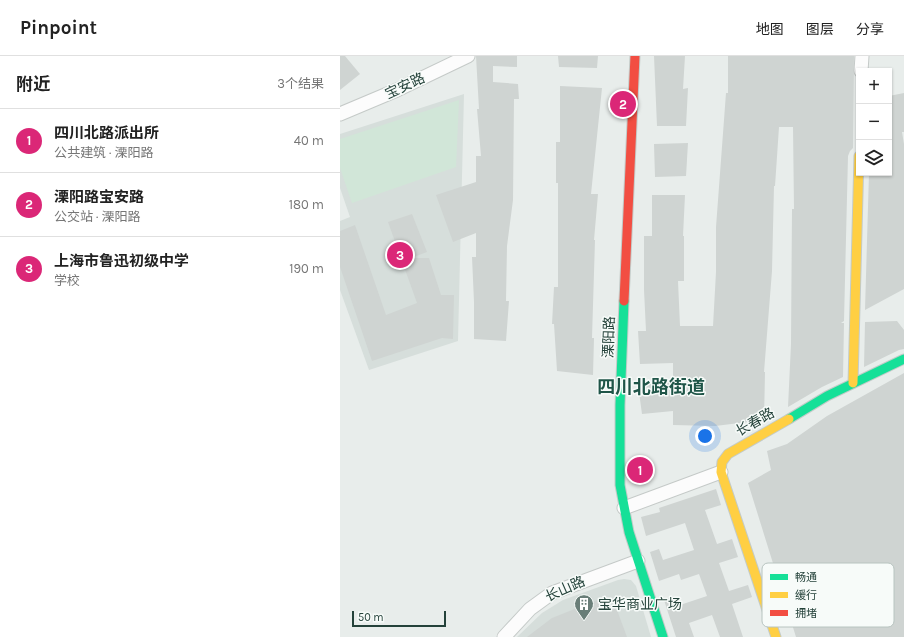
<!DOCTYPE html>
<html lang="zh">
<head>
<meta charset="utf-8">
<style>
	:root { --surface:#fff; --page:#f2f2f2; --text:#222; --muted:#767676; --line:#e0e0e0; --accent:#db2777 }
	body { margin:0; font-family:Karla,"Noto Sans SC",sans-serif; background:var(--page); color:var(--text) }
	.controls { position:absolute; right:12px; top:12px; display:grid; overflow:hidden; border-radius:0px; box-shadow:0 1px 3px #0004 }
	.controls button { width:36px; height:36px; display:grid; place-items:center; padding:0; border:0; border-bottom:1px solid var(--line); background:var(--surface); color:var(--text); font:20px sans-serif }
	.scale { position:absolute; left:12px; bottom:10px; width:94px; box-sizing:border-box; padding-left:4px; border:2px solid #24423a; border-top:0; font-size:11px; line-height:14px; white-space:nowrap; color:#24423a; -webkit-text-stroke:3px #f7fbf9; paint-order:stroke }
	.you { position:absolute; left:365px; top:380px; width:14px; height:14px; margin:-10px; border:3px solid #fff; border-radius:50%; background:#1a73e8; box-shadow:0 0 0 6px #1a73e833 }
	.badge { display:grid; place-items:center; width:26px; height:26px; border-radius:50%; background:var(--accent); color:#fff; font-size:13px; font-weight:700 }
	.pin { position:absolute; translate:-50% -50%; border:2px solid #fff; box-shadow:0 1px 4px #0006 }
	.list { margin:0; padding:0; list-style:none }
	h2 { display:flex; justify-content:space-between; align-items:center; height:52px; margin:0; padding:0 16px; font-size:17px }
	h2 small { font-size:13px; font-weight:400; color:var(--muted) }
	.list li { display:grid; grid-template-columns:26px 1fr auto; gap:12px; align-items:center; box-sizing:border-box; height:64px; padding:0 16px; border-top:1px solid var(--line) }
	.list b { display:block; font-size:15px; white-space:nowrap }
	.list p { margin:0; font-size:13px; white-space:nowrap; color:var(--muted) }
	.list em { font-size:13px; font-style:normal; color:var(--muted) }
	.icon { flex:none; width:22px; height:22px; fill:none; stroke:currentColor; stroke-width:2; stroke-linecap:round; stroke-linejoin:round }
	.map { position:relative; flex:none; width:564px; height:581px; overflow:hidden }
	header { display:flex; align-items:center; gap:24px; box-sizing:border-box; height:56px; padding:0 20px; background:var(--surface); border-bottom:1px solid var(--line) }
	header strong { font-size:19px }
	nav { display:flex; gap:22px; margin-inline-start:auto; font-size:14px }
	main { display:flex }
	aside { flex:1; background:var(--surface) }
	.map>svg:first-child { display:block }
</style>
</head>
<body>
<header>
<strong>Pinpoint</strong>
<nav><a>地图</a><a>图层</a><a>分享</a></nav>
</header>
<main>
<aside>
<h2>附近<small>3个结果</small></h2>
<ul class="list">
<li><span class="badge">1</span><div><b>四川北路派出所</b><p>公共建筑 · 溧阳路</p></div><em>40 m</em></li>
<li><span class="badge">2</span><div><b>溧阳路宝安路</b><p>公交站 · 溧阳路</p></div><em>180 m</em></li>
<li><span class="badge">3</span><div><b>上海市鲁迅初级中学</b><p>学校</p></div><em>190 m</em></li>
</ul>
</aside>
<div class="map">
<svg width="564" height="581" viewBox="0 0 564 581">
	<rect width="100%" height="100%" fill="#e8edeb"/>
	<!-- built -->
	<g fill="#d6dedb">
		<polygon points="124,38 118,285 29,314 0,234 0,165 10,161 0,132 0,78"/>
		<polygon points="284,523 291,524 296,530 311,581 177,581 202,557 223,544 278,524"/>
	</g>
	<!-- green -->
	<polygon fill="#d1e6d8" points="119,44 116,111 12,147 0,112 0,83"/>
	<!-- building -->
	<g fill="#cfd4d2">
		<polygon points="0,0 5,0 20,18 0,34"/>
		<polygon points="136,0 177,0 177,11 153,10 153,26 178,28 179,43 174,43 173,144 167,190 166,245 169,245 166,285 134,283 134,246 132,201 136,201 136,177 113,186 96,139 136,126 136,100 141,100 137,53 139,53"/>
		<polygon points="218,0 258,0 257,12 219,11"/>
		<polygon points="314,0 345,0 343,33 348,32 346,70 317,70"/>
		<polygon points="388,0 514,0 513,92 510,95 508,100 504,265 501,267 504,267 503,321 482,331 448,351 451,288 452,153 454,153 453,71 439,71 435,130 434,130 432,215 424,316 425,316 424,364 375,370 333,369 333,355 302,358 298,329 333,326 333,307 300,308 298,275 306,275 304,234 304,180 312,180 312,139 345,139 343,180 344,180 344,225 338,225 340,270 373,270 376,216 376,171 386,37 388,37"/>
		<polygon points="220,30 262,32 251,138 258,138 254,184 255,184 252,282 254,282 253,319 217,315 214,268 212,268 214,231 218,231 218,127 216,127 216,86 220,86"/>
		<polygon points="564,37 564,76 562,76 564,88 564,233 525,254 529,117 549,117 549,40"/>
		<polygon points="348,87 346,120 315,121 314,88"/>
		<polygon points="72,158 87,196 71,202 89,202 101,239 114,239 113,283 102,282 32,305 0,211 0,175 15,169 46,259 77,247 48,166"/>
		<polygon points="557,265 564,274 564,293 559,294 524,311 525,266"/>
		<polygon points="564,317 564,581 456,581 408,427 431,414 427,395 447,388 487,360"/>
		<polygon points="376,433 381,449 365,454 377,488 392,483 398,501 379,507 389,535 408,529 412,541 392,548 403,581 380,581 372,559 349,567 354,581 336,581 324,544 333,540 337,550 367,540 359,518 341,524 339,518 319,525 310,496 319,493 323,504 354,494 345,467 306,480 301,461 320,456 319,452"/>
		<polygon points="257,544 277,554 287,581 187,581 212,562"/>
	</g>
	<g fill="none" stroke-linecap="round" stroke-linejoin="round">
		<!-- street casing -->
		<g stroke="#c5cac8" stroke-width="15">
			<g id="street">
				<polyline points="521,15 522,0"/>
				<polyline points="0,58 57,34 128,0"/>
				<polyline points="284,452 381,416"/>
				<polyline points="164,581 190,553 212,537 298,505"/>
			</g>
		</g>
		<!-- fast casing -->
		<g stroke="#c3cbc8" stroke-width="11">
			<g id="fast">
				<polyline points="284,245 280,349 280,429 289,476 323,581"/>
				<polyline points="449,363 487,340 564,303"/>
			</g>
		</g>
		<!-- slow casing -->
		<g stroke="#c3cbc8" stroke-width="11">
			<g id="slow">
				<polyline points="513,327 519,100"/>
				<polyline points="436,581 381,416 382,406 388,398 449,363"/>
			</g>
		</g>
		<!-- jam casing -->
		<g stroke="#c3cbc8" stroke-width="11">
			<polyline id="jam" points="284,245 295,0"/>
		</g>
		<!-- street -->
		<use href="#street" stroke="#fcfcfc" stroke-width="13"/>
		<!-- fast -->
		<use href="#fast" stroke="#16e098" stroke-width="9"/>
		<!-- slow -->
		<use href="#slow" stroke="#ffcf43" stroke-width="9"/>
		<!-- jam -->
		<use href="#jam" stroke="#f24e42" stroke-width="9"/>
	</g>
	<!-- icons -->
	<defs>
		<g id="building-pin" transform="scale(1)"><path d="M0 17L-7.5 6A9.5 9.5 0 1 1 7.5 6Z" fill="#697e78" stroke="#f7fbf9"/><path d="M-4-6H4V6H1V3H-1V6H-4ZM-2.5-4.3h1.7v1.8h-1.7ZM.8-4.3h1.7v1.8H.8ZM-2.5-1h1.7V.8h-1.7ZM.8-1h1.7V.8H.8Z" fill="#fff"/></g>
	</defs>
	<g fill-rule="evenodd">
		<use href="#building-pin" x="244" y="548"/>
	</g>
	<g text-anchor="middle" dominant-baseline="central" stroke-width="3" stroke-linejoin="round" paint-order="stroke">
		<!-- street labels -->
		<g font-size="14" fill="#24423a" stroke="#f7fbf9">
			<text transform="translate(65 30) rotate(-25)">宝安路</text>
			<text transform="translate(269 281) rotate(-88)">溧阳路</text>
			<text transform="translate(415 366) rotate(-30)">长春路</text>
			<text transform="translate(225 533) rotate(-24)">长山路</text>
		</g>
		<!-- poi labels -->
		<g font-size="14" fill="#24423a" stroke="#f7fbf9" text-anchor="start">
			<text x="258" y="548">宝华商业广场</text>
		</g>
		<!-- district labels -->
		<g font-size="18" font-weight="bold" fill="#1f5548" stroke="#f7fbf9">
			<text x="311" y="331">四川北路街道</text>
		</g>
	</g>
	<!-- legend -->
	<rect x="422" y="507" width="132" height="64" rx="6" fill="#f7fbf9" stroke="#b8c4c0" stroke-width="1"/>
	<rect x="430" y="518" width="18" height="6" fill="#16e098"/>
	<rect x="430" y="536" width="18" height="6" fill="#ffcf43"/>
	<rect x="430" y="554" width="18" height="6" fill="#f24e42"/>
	<g font-size="11" fill="#24423a">
		<text x="455" y="525">畅通</text>
		<text x="455" y="543">缓行</text>
		<text x="455" y="561">拥堵</text>
	</g>
</svg>
<div class="controls">
<button>+</button>
<button>−</button>
<button><svg class="icon" aria-label="layers" viewBox="0 0 24 24"><path d="M12 4l9 5-9 5-9-5zM3 14l9 5 9-5"/></svg></button>
</div>
<div class="scale">50 m</div>
<div class="you"></div>
<div class="pin badge" style="left:300px;top:414px">1</div>
<div class="pin badge" style="left:283px;top:48px">2</div>
<div class="pin badge" style="left:60px;top:199px">3</div>
</div>
</main>
</body>
</html>
